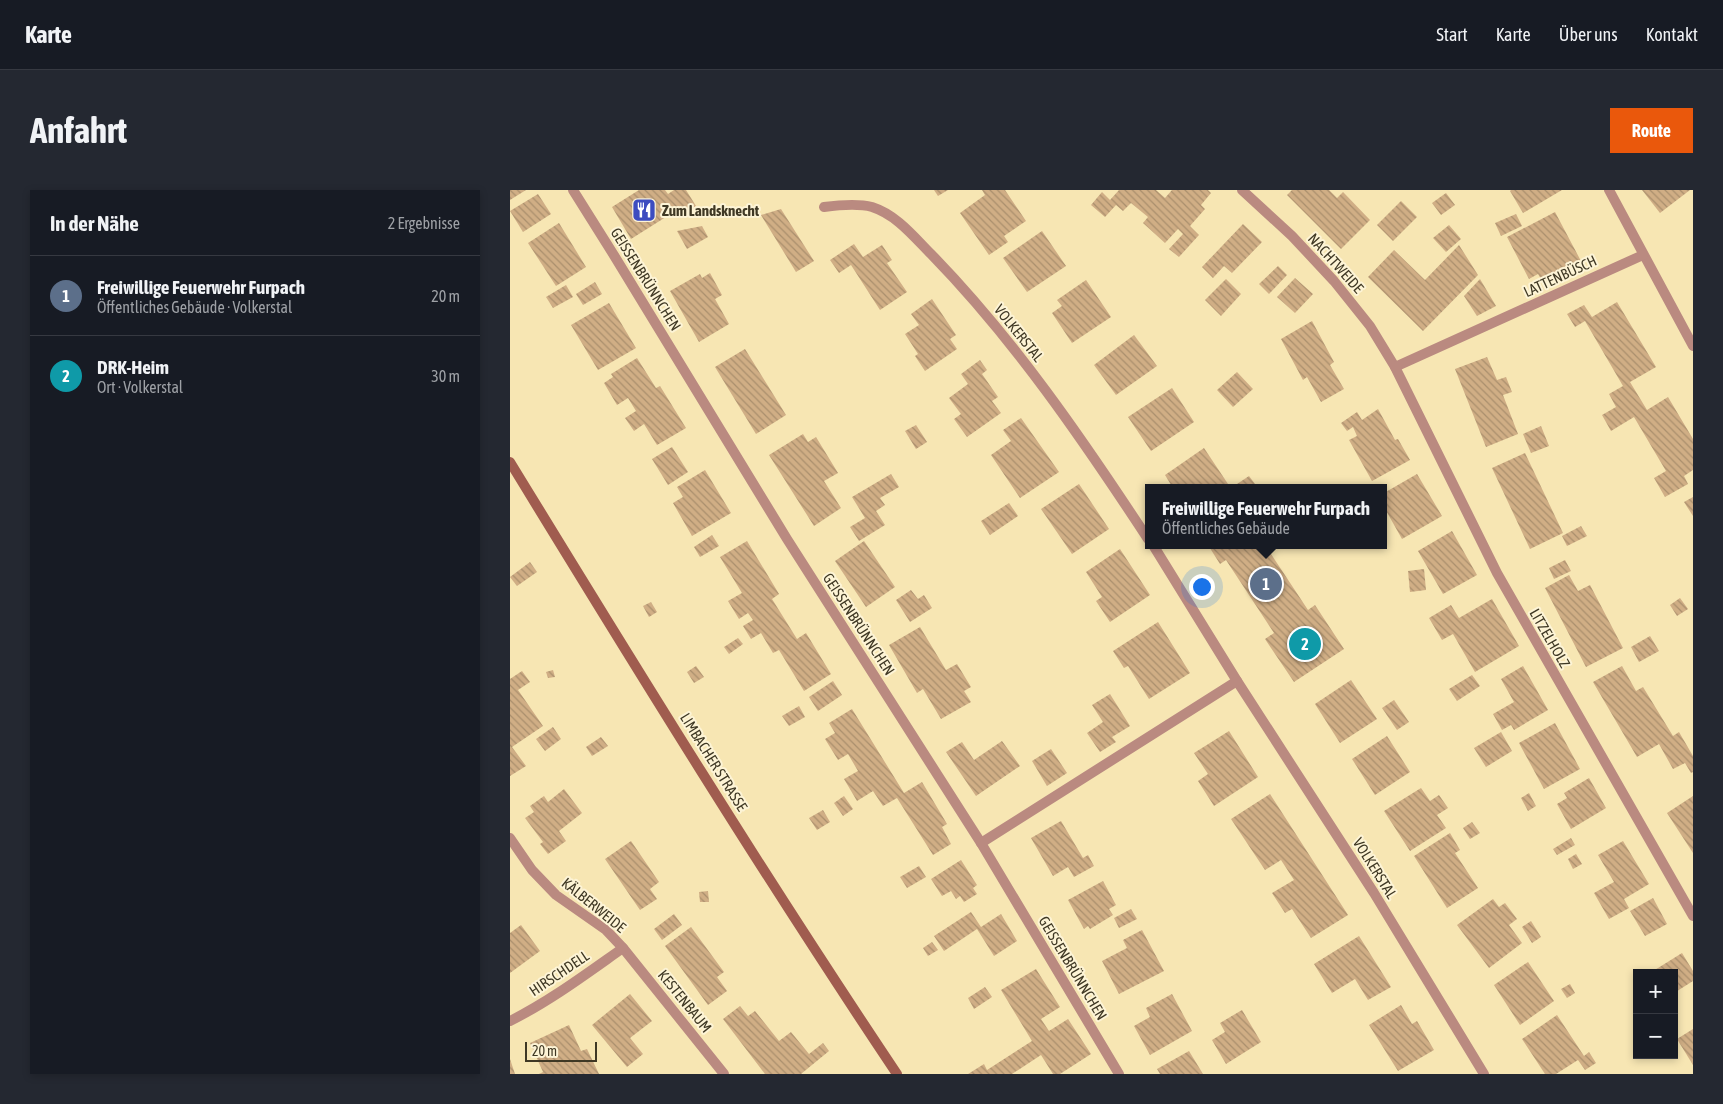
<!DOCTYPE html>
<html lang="de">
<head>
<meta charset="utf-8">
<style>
	:root { --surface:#171b24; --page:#242831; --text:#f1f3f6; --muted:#9ea1a6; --line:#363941; --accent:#ea580c }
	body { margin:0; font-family:"Asap Condensed",sans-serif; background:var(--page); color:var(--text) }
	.controls { position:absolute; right:15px; bottom:15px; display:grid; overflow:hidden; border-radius:0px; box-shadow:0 2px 8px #0003 }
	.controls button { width:45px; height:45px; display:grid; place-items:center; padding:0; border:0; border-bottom:1px solid var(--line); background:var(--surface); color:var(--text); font:25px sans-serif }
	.scale { position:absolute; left:15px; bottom:12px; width:72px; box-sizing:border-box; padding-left:5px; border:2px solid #3f3824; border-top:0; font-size:14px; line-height:18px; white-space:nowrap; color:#3f3824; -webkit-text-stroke:4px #fdf4d6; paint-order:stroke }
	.you { position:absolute; left:691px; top:396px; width:18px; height:18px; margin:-12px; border:4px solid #fff; border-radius:50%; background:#1a73e8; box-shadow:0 0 0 8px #1a73e833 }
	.badge { display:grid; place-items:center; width:32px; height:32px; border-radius:50%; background:var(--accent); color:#fff; font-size:16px; font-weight:700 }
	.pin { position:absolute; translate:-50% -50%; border:2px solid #fff; box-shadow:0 1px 5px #0006 }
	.popup { position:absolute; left:635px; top:294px; width:242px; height:65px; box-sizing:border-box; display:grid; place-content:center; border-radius:0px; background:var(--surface); filter:drop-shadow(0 1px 4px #0005); font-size:16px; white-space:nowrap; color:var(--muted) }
	.popup b { font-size:19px; color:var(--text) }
	.popup::after { content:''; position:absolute; left:50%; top:100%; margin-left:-10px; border:10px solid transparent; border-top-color:var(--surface) }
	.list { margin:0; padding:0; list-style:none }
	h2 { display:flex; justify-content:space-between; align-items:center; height:65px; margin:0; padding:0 20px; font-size:21px }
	h2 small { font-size:16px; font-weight:400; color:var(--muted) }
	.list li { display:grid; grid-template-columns:32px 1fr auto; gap:15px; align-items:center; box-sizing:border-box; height:80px; padding:0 20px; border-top:1px solid var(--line) }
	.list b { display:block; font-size:19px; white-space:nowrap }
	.list p { margin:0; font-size:16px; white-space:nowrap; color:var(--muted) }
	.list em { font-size:16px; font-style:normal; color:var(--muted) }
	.map { position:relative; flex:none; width:1183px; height:884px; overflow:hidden; border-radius:0px }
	header { display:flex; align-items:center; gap:30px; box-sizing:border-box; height:70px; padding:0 25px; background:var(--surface); border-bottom:1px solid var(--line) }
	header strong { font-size:24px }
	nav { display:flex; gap:28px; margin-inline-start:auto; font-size:18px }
	.intro { display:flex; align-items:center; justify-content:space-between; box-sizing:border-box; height:120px; padding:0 30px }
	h1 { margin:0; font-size:35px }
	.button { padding:12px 22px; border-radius:0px; background:var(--accent); color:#fff; font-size:18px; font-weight:700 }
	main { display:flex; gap:30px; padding:0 30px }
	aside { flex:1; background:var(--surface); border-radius:0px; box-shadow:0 2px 8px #0003 }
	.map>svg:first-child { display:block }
</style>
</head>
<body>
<header>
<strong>Karte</strong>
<nav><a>Start</a><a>Karte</a><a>Über uns</a><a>Kontakt</a></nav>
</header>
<div class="intro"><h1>Anfahrt</h1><a class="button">Route</a></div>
<main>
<aside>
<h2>In der Nähe<small>2 Ergebnisse</small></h2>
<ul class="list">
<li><span class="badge" style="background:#5c6f8a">1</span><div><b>Freiwillige Feuerwehr Furpach</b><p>Öffentliches Gebäude · Volkerstal</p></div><em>20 m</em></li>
<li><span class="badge" style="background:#0f9aa8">2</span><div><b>DRK-Heim</b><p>Ort · Volkerstal</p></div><em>30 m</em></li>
</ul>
</aside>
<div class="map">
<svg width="1183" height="884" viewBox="0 0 1183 884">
	<defs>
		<pattern id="building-back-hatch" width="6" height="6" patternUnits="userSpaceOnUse" patternTransform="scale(1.25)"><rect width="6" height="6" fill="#d0ae85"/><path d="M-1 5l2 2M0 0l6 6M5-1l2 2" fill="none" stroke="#aa8f6d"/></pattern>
	</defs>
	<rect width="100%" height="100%" fill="#f7e6b3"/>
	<!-- building -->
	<g fill="url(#building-back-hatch)">
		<polygon points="0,0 16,0 0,10"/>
		<polygon points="129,0 155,0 158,4 164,0 176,0 186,16 170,26 167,20 121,49 102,17"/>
		<polygon points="424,0 438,0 428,6"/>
		<polygon points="472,0 495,0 516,31 494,46 498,52 479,65 450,23 475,5"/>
		<polygon points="609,0 646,0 655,8 662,0 698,0 701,3 691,15 695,19 680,36 689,45 669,67 659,59 673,44 668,39 655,53 633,33 638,27 621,13 613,21 606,15 595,27 581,15 592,2 600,10"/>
		<polygon points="782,0 819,0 827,8 833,2 860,30 831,59 777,5"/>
		<polygon points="1001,0 1052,0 1013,23 1000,1"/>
		<polygon points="1132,0 1180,0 1150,23"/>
		<polygon points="936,3 945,15 931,25 922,13"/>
		<polygon points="28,4 41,24 13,42 0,21"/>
		<polygon points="891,11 907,27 883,51 867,35"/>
		<polygon points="271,19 304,71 286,82 251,25"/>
		<polygon points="1045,22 1072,73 1034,94 1028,84 1019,89 997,47"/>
		<polygon points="1006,24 1012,36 991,46 985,33"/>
		<polygon points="49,33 76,77 46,96 18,53"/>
		<polygon points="733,34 752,52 722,83 714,76 703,88 692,77"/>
		<polygon points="939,35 951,49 936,62 923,48"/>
		<polygon points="192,36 198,47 177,59 167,41"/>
		<polygon points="532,41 556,76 517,102 493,68"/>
		<polygon points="344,54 353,67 372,55 382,70 377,73 397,102 370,120 341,75 329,83 320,70"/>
		<polygon points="949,55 968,85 913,141 858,87 884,60 915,90"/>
		<polygon points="768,76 777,85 759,104 749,94"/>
		<polygon points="200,83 212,105 205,109 219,134 189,152 160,101 190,84 192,88"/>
		<polygon points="785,88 803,104 785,123 767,107"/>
		<polygon points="716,89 731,104 711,126 695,110"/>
		<polygon points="970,89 986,116 967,126 954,106"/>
		<polygon points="576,90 601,127 562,153 542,123 552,116 547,110"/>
		<polygon points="85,92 92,104 73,115 66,104"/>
		<polygon points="56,95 63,107 43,118 36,107"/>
		<polygon points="422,109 446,145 440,149 447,159 415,181 405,166 408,164 395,144 409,135 401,124"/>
		<polygon points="1107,112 1146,177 1120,192 1137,220 1158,207 1183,249 1183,280 1174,286 1178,294 1155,307 1144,288 1156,281 1124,227 1101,241 1092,225 1106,217 1099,204 1113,196 1075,131 1065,137 1057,124 1074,115 1082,127"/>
		<polygon points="99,113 126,158 88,180 61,135"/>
		<polygon points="802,131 824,172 820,175 834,199 811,212 797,187 793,190 771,149"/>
		<polygon points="624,145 647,176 606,205 584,175"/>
		<polygon points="235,159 276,225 246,244 205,177"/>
		<polygon points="977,167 987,190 996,187 1002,202 993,205 1008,244 976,257 945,179"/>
		<polygon points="127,168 146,198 150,196 176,238 147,255 134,234 124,241 115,228 126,221 118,208 107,215 94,193 103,187 101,184"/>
		<polygon points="470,170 477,180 472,184 488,207 482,211 491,223 457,247 444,229 451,224 439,208 458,194 451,184"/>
		<polygon points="727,182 743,199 723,217 707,200"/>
		<polygon points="662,198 684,232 641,261 618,227"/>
		<polygon points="868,219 885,250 888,249 900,270 862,291 839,250 847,246 843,237 837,241 831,233 847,222 852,230"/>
		<polygon points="511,228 549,282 510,308 481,265 501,251 493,240"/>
		<polygon points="406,235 417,252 406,259 395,241"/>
		<polygon points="1031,236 1039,256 1021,263 1013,244"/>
		<polygon points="293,244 298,252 306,247 328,283 314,291 331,318 304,336 259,265"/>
		<polygon points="162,257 178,282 158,295 142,269"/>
		<polygon points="694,258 718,294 712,298 663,298 655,285"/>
		<polygon points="1015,263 1053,343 1020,359 982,278"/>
		<polygon points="195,280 221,323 182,346 163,313 173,307 167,297"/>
		<polygon points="381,284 389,297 370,308 375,315 366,321 375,335 349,351 340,337 355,328 342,307"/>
		<polygon points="907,284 932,326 892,349 874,317 874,303"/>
		<polygon points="739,286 745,294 739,298 725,298 724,296"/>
		<polygon points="569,294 599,339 562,364 531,319"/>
		<polygon points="1183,307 1183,326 1174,312"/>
		<polygon points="499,313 508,326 480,345 471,331"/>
		<polygon points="1071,336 1077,346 1057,356 1052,346"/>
		<polygon points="942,341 967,385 933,404 908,361"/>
		<polygon points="202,345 209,356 190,367 184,357"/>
		<polygon points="237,351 269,404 262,409 287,449 296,443 321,484 294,501 269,460 263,463 251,443 241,449 233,436 243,430 238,423 229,429 218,411 232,403 210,367"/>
		<polygon points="354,351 385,397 356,417 325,371"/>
		<polygon points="698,355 755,355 798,420 805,415 834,459 784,492 755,449 764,443 716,370 710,374"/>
		<polygon points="610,359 640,405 600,432 586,411 592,407 576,382"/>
		<polygon points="1055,370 1061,381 1044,389 1039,378"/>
		<polygon points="20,372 27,382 7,396 0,387"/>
		<polygon points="914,379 916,400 900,402 898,381"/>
		<polygon points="1059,385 1068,401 1080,395 1113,458 1076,477 1035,398"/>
		<polygon points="401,400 408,409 414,405 422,418 400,432 386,410"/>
		<polygon points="1170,408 1178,419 1167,426 1160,415"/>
		<polygon points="982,409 1009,456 965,482 943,444 932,450 919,428 941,415 949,428"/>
		<polygon points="141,412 147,422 139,427 133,416"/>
		<polygon points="648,432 680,483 639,509 618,476 614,478 603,461"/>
		<polygon points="410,437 436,480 447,474 461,497 454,501 461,512 431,529 413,499 407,503 379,455"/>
		<polygon points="1140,446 1149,461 1129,472 1121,457"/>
		<polygon points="228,448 233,454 219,464 214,457"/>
		<polygon points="186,476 194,487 184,493 177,482"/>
		<polygon points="1013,476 1038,520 1004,540 1001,535 992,540 983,524 1004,512 991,489"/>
		<polygon points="1112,476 1126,501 1133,497 1163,546 1169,542 1183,566 1183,582 1181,583 1175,573 1163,579 1149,554 1127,567 1083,492"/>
		<polygon points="43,480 45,487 38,488 36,482"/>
		<polygon points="12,481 20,492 8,500 33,536 2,557 16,576 0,586 0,489"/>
		<polygon points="962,485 970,496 947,511 939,499"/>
		<polygon points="841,490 867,529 830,553 805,514"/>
		<polygon points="323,491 332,505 308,521 299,507"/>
		<polygon points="600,504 620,536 602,547 606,552 590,562 577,543 593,532 582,515"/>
		<polygon points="884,510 899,532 887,540 872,518"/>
		<polygon points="289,516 295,527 279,536 272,526"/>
		<polygon points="342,519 394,603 412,592 437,634 432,637 441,654 423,665 387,608 373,616 363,601 347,611 334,589 348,581 338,564 328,570 315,549 325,543 319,533"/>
		<polygon points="1045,533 1070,579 1034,599 1009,553"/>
		<polygon points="43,537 51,549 35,561 26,549"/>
		<polygon points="719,541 748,587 704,616 688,591 698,584 684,563"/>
		<polygon points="991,542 1002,561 976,577 964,558"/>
		<polygon points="877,546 900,582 865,605 842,569"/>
		<polygon points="91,547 98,556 82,566 76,557"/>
		<polygon points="492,551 510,576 466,606 436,562 452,552 464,570"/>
		<polygon points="541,559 557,583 537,596 522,571"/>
		<polygon points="1079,588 1096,618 1061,639 1047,614 1057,608 1054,603"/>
		<polygon points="911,598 920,611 929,605 938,618 927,625 936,638 900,661 874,621"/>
		<polygon points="54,599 72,623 49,641 56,651 38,664 30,654 33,652 15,628 24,622 20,616 34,606 38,612"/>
		<polygon points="1019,603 1026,616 1018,621 1011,608"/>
		<polygon points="760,604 838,725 801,748 782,719 775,723 762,703 784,690 771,670 755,680 721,629"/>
		<polygon points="334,606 343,619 333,626 324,613"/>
		<polygon points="1183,606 1183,663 1157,623"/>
		<polygon points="313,620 320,632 307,640 299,628"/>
		<polygon points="551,631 573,668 578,665 584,676 564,687 558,677 543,686 521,648"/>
		<polygon points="962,632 970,643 960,649 953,638"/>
		<polygon points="940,643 950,660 945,663 968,698 937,718 904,666"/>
		<polygon points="1061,648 1065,655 1047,665 1043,659"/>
		<polygon points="121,651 149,692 140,699 147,709 130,720 95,669"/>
		<polygon points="1113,651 1139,694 1114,709 1119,718 1099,729 1084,703 1104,692 1088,665"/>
		<polygon points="1066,664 1072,674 1063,679 1058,669"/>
		<polygon points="451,670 467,695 463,698 467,704 454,712 450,706 446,709 441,701 432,706 421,689"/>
		<polygon points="409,676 416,687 397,698 390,687"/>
		<polygon points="593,691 606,715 599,719 603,725 580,739 578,736 574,739 558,710"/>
		<polygon points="198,701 199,712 190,712 189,702"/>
		<polygon points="1143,708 1157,734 1135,746 1120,721"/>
		<polygon points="983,709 989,717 995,713 1007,729 999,735 1012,753 979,778 947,735"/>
		<polygon points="621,719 627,729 609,738 604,728"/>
		<polygon points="461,722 471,737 491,724 507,751 484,766 467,739 434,761 424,746"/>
		<polygon points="164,724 172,735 152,750 144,739"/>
		<polygon points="1021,731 1031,747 1022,753 1012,737"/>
		<polygon points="11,735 30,761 0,783 0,743"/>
		<polygon points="181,737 214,782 207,787 217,801 198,815 155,756"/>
		<polygon points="632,740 654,781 609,804 592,771 617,758 613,750"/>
		<polygon points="849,746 881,797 858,810 845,789 822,803 804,774"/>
		<polygon points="422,752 428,760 418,766 413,758"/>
		<polygon points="1172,763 1183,781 1183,791 1164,803 1164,783 1140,783"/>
		<polygon points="1018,772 1044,811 1010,835 984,795"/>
		<polygon points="526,779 550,817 531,829 539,841 558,829 581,864 550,884 543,884 531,865 502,884 458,884 474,874 477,880 522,851 491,800"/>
		<polygon points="1060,794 1065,803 1057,808 1051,799"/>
		<polygon points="475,797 482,807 464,819 458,808"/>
		<polygon points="120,804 142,831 120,848 133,864 117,877 82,835"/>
		<polygon points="662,804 682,841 640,865 624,836 640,827 636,818"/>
		<polygon points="891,815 902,834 907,831 924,860 888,881 859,835"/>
		<polygon points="230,816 238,826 245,821 269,851 281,842 299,864 313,853 319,861 291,884 255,884 213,829"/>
		<polygon points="732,820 751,852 716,874 702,850 715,842 710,833"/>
		<polygon points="1047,825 1074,866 1079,862 1086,873 1075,880 1068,870 1046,884 1035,884 1012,849"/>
		<polygon points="59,835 71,861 77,859 89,884 29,884 33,882 20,853"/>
		<polygon points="1183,839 1183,875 1167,849"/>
		<polygon points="679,861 693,884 650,884 647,879"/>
		<polygon points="0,869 5,884 0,884"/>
	</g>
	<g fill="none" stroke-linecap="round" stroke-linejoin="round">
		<!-- minor -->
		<g stroke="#ba8a80" stroke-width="10">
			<polyline points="63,0 105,67 277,349 471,653 609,884"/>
			<polyline points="732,0 782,46 824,91 860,136 885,177 987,383 1183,726"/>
			<polyline points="1099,0 1183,156"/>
			<path d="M314 17C329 15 347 13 362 17 387 25 404 47 421 64 504 149 573 250 638 349"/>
			<polyline points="885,177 1133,65"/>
			<polyline points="643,355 727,491 864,703 974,884"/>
			<polyline points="0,648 22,680 46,705 96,740 113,758 214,884"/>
			<polyline points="471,653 727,491"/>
			<path d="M0 831C40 811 76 784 113 758"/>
		</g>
		<!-- secondary -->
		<path stroke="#a05c4f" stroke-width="10" d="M0 272C126 478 253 684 387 884"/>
	</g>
	<!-- icons -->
	<defs>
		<g id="restaurant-square" transform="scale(1.25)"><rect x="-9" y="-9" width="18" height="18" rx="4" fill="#3d4cc0" stroke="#fdf4d6"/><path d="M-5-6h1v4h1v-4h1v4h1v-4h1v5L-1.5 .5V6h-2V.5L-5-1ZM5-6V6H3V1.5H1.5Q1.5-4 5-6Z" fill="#fff"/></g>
	</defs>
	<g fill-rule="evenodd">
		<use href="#restaurant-square" x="134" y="20"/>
	</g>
	<g text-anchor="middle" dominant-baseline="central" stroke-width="4" stroke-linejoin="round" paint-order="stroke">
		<!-- poi labels -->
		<g font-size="15" font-weight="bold" fill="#3f3824" stroke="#fdf4d6" text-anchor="start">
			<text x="152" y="20">Zum Landsknecht</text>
		</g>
		<!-- street labels -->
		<g font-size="15" fill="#3f3824" stroke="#fdf4d6">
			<text transform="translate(826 73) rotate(48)">NACHTWEIDE</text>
			<text transform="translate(1050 86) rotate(-25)">LATTENBÜSCH</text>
			<text transform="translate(136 89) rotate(58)">GEISSENBRÜNNCHEN</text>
			<text transform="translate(509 143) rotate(51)">VOLKERSTAL</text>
			<text transform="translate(349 434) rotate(57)">GEISSENBRÜNNCHEN</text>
			<text transform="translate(1040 448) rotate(60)">LITZELHOLZ</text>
			<text transform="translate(204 572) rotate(58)">LIMBACHER STRASSE</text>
			<text transform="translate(865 678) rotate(58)">VOLKERSTAL</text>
			<text transform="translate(84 715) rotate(39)">KÄLBERWEIDE</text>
			<text transform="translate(563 778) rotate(59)">GEISSENBRÜNNCHEN</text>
			<text transform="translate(49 783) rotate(-34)">HIRSCHDELL</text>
			<text transform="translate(175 811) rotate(51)">KESTENBAUM</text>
		</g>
	</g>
</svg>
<div class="controls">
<button>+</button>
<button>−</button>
</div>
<div class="scale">20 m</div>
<div class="you"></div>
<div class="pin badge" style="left:756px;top:394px;background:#5c6f8a">1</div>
<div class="popup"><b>Freiwillige Feuerwehr Furpach</b>Öffentliches Gebäude</div>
<div class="pin badge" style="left:795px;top:454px;background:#0f9aa8">2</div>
</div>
</main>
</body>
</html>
